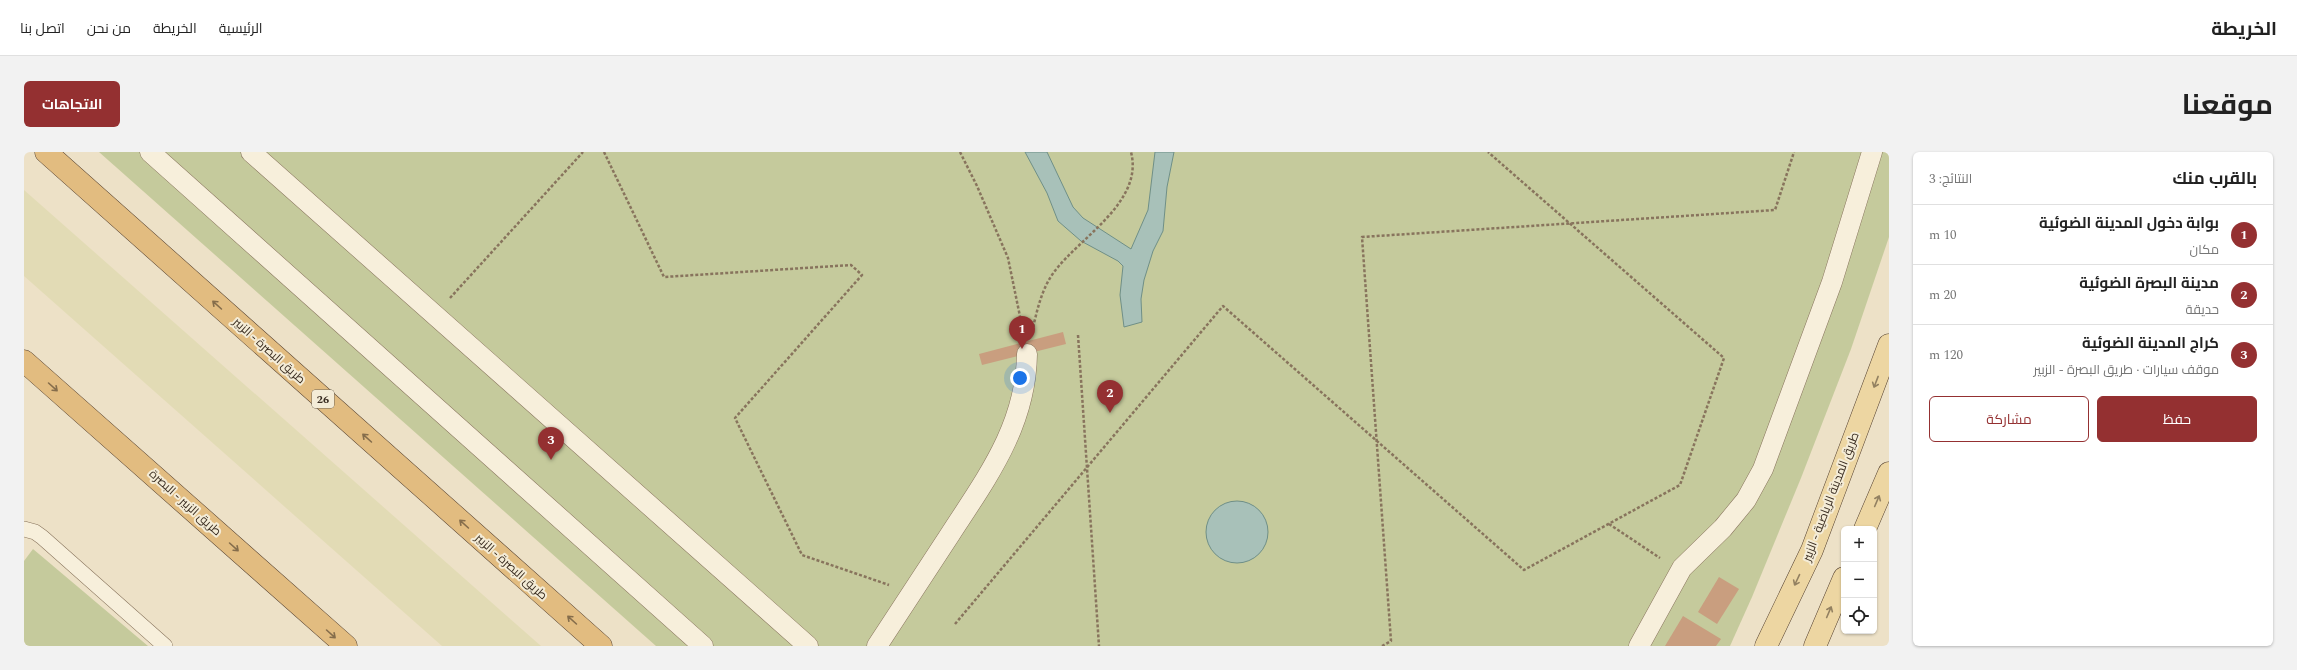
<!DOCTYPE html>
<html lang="ar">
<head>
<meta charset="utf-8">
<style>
	:root { --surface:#fff; --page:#f2f2f2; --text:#222; --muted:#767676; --line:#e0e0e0; --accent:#943031 }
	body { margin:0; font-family:Spectral,Cairo,serif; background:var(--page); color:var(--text); direction:rtl }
	.controls { position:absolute; right:12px; bottom:12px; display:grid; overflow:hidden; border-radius:6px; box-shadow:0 1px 3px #0004 }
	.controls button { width:36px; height:36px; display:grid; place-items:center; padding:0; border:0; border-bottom:1px solid var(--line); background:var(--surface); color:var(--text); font:20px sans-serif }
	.you { position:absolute; left:996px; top:226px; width:14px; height:14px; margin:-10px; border:3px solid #fff; border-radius:50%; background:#1a73e8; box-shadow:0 0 0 6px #1a73e833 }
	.badge { display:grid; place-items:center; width:26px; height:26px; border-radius:50%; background:var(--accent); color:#fff; font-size:13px; font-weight:700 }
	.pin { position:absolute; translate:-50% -33px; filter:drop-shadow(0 1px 2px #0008) }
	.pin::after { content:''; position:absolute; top:21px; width:14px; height:12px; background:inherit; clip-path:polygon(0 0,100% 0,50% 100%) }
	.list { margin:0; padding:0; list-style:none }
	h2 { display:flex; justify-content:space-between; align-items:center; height:52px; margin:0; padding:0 16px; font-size:17px }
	h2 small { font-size:13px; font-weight:400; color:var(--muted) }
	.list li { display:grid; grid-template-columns:26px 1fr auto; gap:12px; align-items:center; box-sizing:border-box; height:60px; padding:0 16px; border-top:1px solid var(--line) }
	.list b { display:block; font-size:15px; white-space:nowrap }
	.list p { margin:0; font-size:13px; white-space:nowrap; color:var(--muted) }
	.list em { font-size:13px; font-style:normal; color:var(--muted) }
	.actions { display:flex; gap:8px; padding:12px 16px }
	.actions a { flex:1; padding:9px 0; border:1px solid var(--accent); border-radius:6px; text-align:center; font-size:14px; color:var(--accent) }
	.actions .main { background:var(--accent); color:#fff }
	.icon { flex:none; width:22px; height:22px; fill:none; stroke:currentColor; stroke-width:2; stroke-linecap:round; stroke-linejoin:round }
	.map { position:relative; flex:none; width:1865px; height:494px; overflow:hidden; direction:ltr; border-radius:6px }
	header { display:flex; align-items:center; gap:24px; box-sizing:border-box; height:56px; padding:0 20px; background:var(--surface); border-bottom:1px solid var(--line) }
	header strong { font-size:19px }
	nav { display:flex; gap:22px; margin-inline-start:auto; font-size:14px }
	.intro { display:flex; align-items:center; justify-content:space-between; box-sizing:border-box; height:96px; padding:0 24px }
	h1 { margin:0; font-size:28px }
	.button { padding:10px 18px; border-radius:6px; background:var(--accent); color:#fff; font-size:14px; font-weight:700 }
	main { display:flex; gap:24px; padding:0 24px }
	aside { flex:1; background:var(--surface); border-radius:6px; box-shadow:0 1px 3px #0004 }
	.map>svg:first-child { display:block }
</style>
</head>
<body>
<header>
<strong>الخريطة</strong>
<nav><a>الرئيسية</a><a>الخريطة</a><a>من نحن</a><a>اتصل بنا</a></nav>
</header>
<div class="intro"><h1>موقعنا</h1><a class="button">الاتجاهات</a></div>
<main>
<aside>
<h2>بالقرب منك<small>النتائج: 3</small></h2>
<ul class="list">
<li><span class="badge">1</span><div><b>بوابة دخول المدينة الضوئية</b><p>مكان</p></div><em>10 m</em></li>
<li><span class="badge">2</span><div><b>مدينة البصرة الضوئية</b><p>حديقة</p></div><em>20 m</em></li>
<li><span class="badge">3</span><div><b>كراج المدينة الضوئية</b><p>موقف سيارات · طريق البصرة - الزبير</p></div><em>120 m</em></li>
</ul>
<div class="actions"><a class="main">حفظ</a><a>مشاركة</a></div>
</aside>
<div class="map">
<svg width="1865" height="494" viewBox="0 0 1865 494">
	<rect width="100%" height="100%" fill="#ede1c7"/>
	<!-- farmland -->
	<polygon fill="#e2dbb5" points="0,38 517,494 418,494 0,124"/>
	<!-- green -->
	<g fill="#c5ca9c">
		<polygon points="75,0 1865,0 1865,85 1827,197 1777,326 1728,445 1706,494 632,494"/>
		<polygon points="9,397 124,494 0,494 0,409"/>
	</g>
	<!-- water -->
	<g fill="#a8c1b9" stroke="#6f8f87">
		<polygon points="1001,0 1023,0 1049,55 1059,66 1107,97 1124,58 1131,0 1150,0 1143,35 1139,79 1129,99 1120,128 1117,147 1118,170 1100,175 1096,143 1099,114 1094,109 1057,89 1034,69 1023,41"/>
		<circle cx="1213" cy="380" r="31"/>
	</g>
	<!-- building -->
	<g fill="#c99e7f">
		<polygon points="1039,180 1042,192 958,213 955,202"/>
		<polygon points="1695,425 1715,437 1693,472 1674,460"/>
		<polygon points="1659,464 1697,487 1692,494 1641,494"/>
	</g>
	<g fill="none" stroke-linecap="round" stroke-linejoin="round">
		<!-- pedestrian casing -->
		<g stroke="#88745d" stroke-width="16">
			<polyline id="pedestrian" points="0,377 11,380 18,385 141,494"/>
		</g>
		<!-- minor casing -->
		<g stroke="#88745d" stroke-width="21">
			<g id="minor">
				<polyline points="126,0 679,494"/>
				<polyline points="227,0 784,494"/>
				<path d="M853 494C878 456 902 419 927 381 964 324 1002 273 1003 202"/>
				<polyline points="1615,494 1658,416 1699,376 1722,348 1739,317 1808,130 1848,0"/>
			</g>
		</g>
		<!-- primary casing -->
		<g stroke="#564231" stroke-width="23">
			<g id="primary">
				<polyline points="1841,377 1865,321"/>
				<polyline points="1742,494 1788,398 1865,193"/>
				<polyline points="1791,494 1820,426"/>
			</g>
		</g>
		<!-- trunk casing -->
		<g stroke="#564231" stroke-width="23">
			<g id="trunk">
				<polyline points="22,0 577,494"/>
				<polyline points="0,209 322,494"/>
			</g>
		</g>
		<!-- path -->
		<g stroke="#88745d" stroke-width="2.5" stroke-dasharray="3 2" stroke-linecap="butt">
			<polyline points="580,0 640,125 827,113 838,123 711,266 778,403 865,433"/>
			<polyline points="936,0 953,34 984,106 999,179"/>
			<polyline points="426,146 559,0"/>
			<path d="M1008 180C1013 159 1017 138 1030 120 1056 85 1120 50 1107 0"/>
			<polyline points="1054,183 1075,494"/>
			<polyline points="1585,372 1636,406"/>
			<polyline points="931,472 1199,154 1500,418 1656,333 1700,206 1464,0"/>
			<polyline points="1358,494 1367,489 1338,85 1751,58 1770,0"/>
		</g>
		<!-- pedestrian -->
		<use href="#pedestrian" stroke="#f7efdb" stroke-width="15"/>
		<!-- minor -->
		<use href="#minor" stroke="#f7efdb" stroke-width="20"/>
		<!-- primary -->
		<use href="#primary" stroke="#edd6a2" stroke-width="22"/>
		<!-- trunk -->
		<use href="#trunk" stroke="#e2bc80" stroke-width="22"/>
	</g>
	<!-- one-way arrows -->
	<defs><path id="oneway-shaft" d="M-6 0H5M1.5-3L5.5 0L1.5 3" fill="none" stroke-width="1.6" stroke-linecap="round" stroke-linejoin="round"/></defs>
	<g stroke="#856d4b">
		<use href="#oneway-shaft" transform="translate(193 153) rotate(-138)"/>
		<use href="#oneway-shaft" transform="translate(29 235) rotate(42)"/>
		<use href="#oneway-shaft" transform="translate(343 286) rotate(-138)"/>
		<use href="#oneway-shaft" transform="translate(440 372) rotate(-138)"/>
		<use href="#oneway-shaft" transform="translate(210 395) rotate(42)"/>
		<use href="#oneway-shaft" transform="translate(548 468) rotate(-138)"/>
		<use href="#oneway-shaft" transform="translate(307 482) rotate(42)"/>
	</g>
	<g stroke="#938161">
		<use href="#oneway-shaft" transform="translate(1852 230) rotate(111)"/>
		<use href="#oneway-shaft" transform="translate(1853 349) rotate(-67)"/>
		<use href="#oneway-shaft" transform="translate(1773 428) rotate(115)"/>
		<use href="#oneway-shaft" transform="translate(1805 460) rotate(-67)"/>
	</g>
	<g text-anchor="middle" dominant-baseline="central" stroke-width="4" stroke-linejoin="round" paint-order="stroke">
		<!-- shield labels -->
		<rect fill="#f4ecd7" stroke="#716657" stroke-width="1" x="288" y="238" width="22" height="18" rx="3"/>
		<g font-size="11" font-weight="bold" fill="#392c20">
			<text x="299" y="247">26</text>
		</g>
		<!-- street labels -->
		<g font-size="12" fill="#392c20" stroke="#f4ecd7">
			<text transform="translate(245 199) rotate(42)">طريق البصرة - الزبير</text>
			<text transform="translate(1807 345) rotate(-69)">طريق المدينة الرياضية - الزبير</text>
			<text transform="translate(161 351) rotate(42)">طريق الزبير - البصرة</text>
			<text transform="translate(487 415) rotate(42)">طريق البصرة - الزبير</text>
		</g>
	</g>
</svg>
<div class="controls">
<button>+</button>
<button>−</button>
<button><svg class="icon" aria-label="locate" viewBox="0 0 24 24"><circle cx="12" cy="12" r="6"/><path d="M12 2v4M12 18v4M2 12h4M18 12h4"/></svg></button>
</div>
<div class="you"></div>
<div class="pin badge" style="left:998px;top:197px">1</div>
<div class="pin badge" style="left:1086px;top:261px">2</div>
<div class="pin badge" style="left:527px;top:308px">3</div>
</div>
</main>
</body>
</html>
